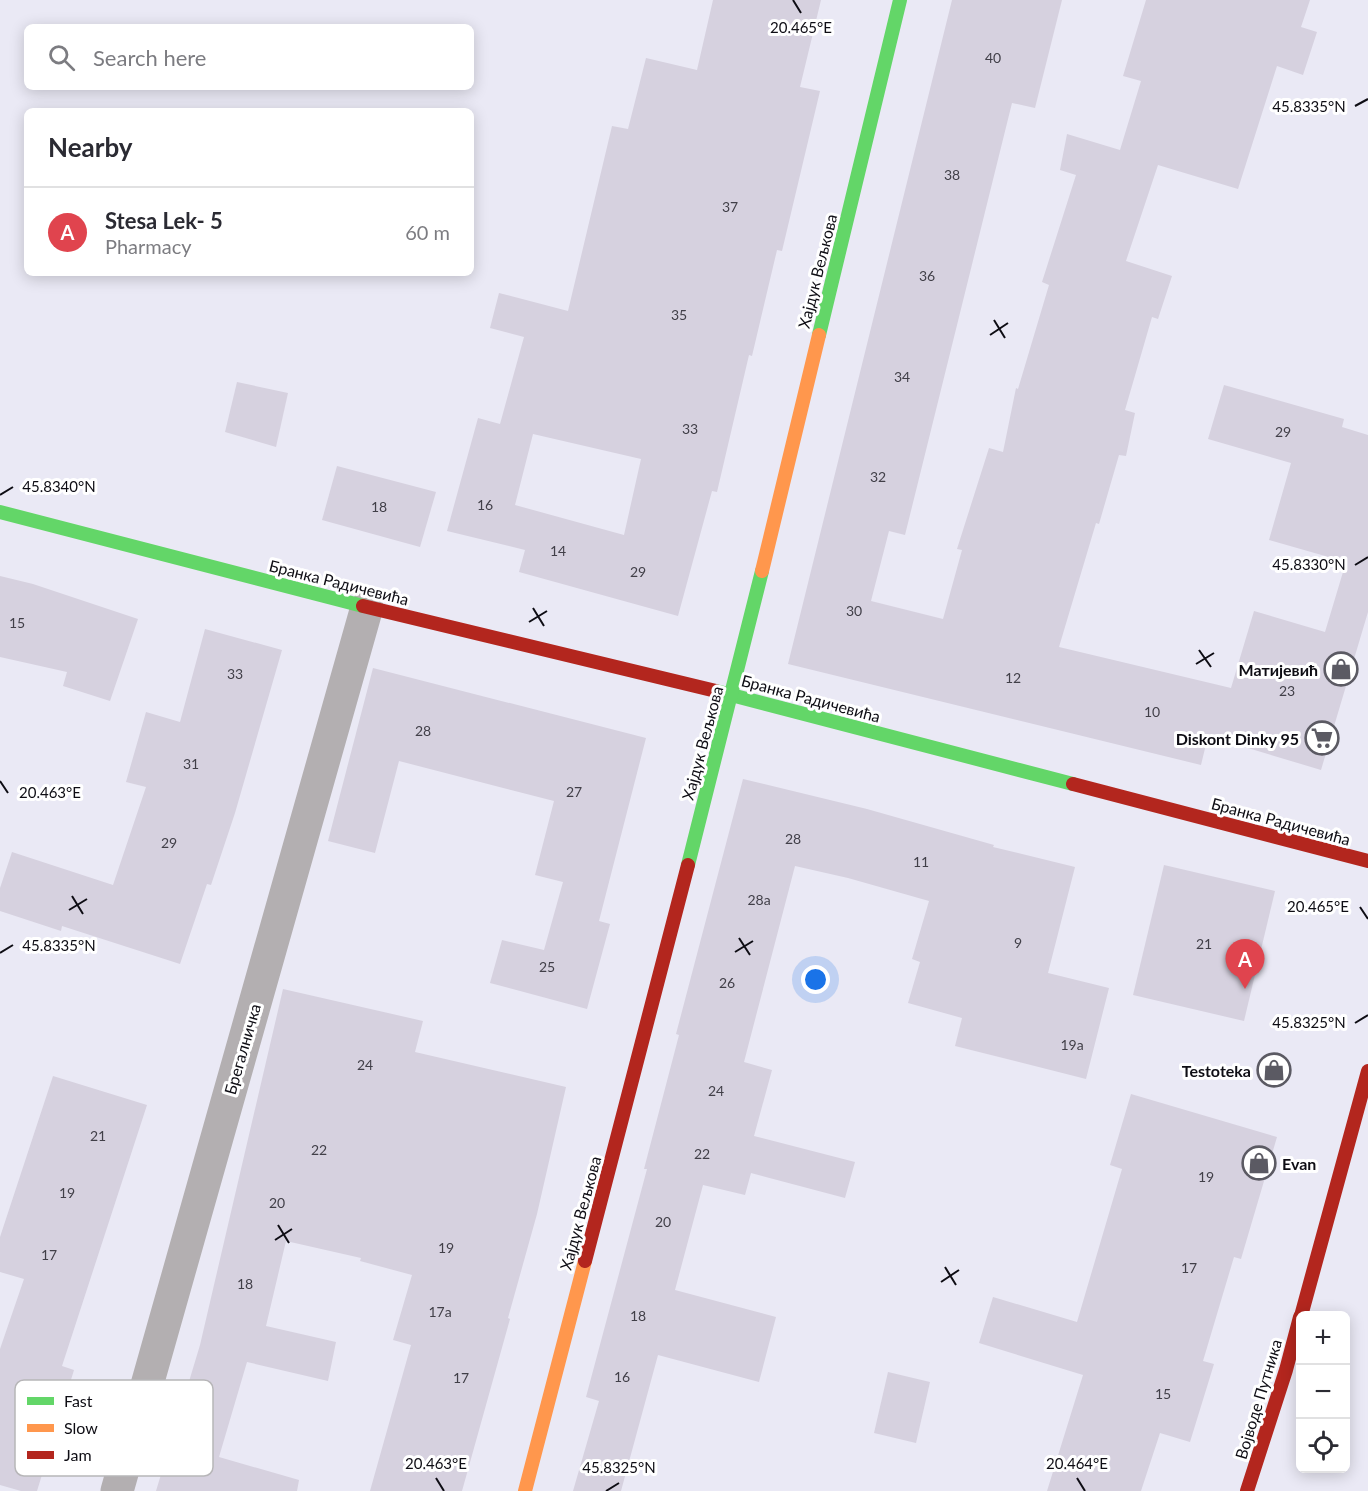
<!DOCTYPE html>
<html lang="en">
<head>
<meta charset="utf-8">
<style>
	:root { --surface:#fff; --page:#f2f2f3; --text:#2b2b33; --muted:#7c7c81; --line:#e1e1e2; --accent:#ea580c }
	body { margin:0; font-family:Lato,sans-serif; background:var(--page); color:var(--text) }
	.controls { position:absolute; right:18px; bottom:18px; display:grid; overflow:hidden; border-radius:9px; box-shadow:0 3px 15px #0003 }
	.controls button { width:54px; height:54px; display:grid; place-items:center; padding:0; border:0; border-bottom:2px solid var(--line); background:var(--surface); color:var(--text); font:30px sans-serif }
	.you { position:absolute; left:816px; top:980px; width:21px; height:21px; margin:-15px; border:4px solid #fff; border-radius:50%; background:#1a73e8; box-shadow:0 0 0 9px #1a73e833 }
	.badge { display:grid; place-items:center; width:39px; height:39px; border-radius:50%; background:var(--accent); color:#fff; font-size:20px; font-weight:700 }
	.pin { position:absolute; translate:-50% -50px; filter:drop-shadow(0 2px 3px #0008) }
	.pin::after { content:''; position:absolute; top:32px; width:21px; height:18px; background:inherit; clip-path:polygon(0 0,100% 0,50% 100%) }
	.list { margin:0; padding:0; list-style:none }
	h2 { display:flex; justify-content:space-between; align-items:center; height:78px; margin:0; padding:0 24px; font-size:26px }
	h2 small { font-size:20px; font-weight:400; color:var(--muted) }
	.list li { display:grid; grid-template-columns:39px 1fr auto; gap:18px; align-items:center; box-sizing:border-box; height:90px; padding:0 24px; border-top:2px solid var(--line) }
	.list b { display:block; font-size:22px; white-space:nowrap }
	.list p { margin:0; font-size:20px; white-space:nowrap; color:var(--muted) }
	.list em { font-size:20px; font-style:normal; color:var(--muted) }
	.icon { flex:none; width:33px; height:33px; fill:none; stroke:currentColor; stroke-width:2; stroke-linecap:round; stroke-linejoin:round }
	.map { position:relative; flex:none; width:1368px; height:1491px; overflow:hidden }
	.search { position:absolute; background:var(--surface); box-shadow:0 3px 15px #0003; left:24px; top:24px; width:450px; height:66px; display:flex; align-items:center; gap:15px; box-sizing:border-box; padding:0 21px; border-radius:9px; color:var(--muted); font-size:22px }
	.panel { position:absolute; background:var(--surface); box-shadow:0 3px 15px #0003; left:24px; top:108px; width:450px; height:168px; border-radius:9px }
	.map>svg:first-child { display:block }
</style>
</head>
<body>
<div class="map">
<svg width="1368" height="1491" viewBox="0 0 1368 1491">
	<rect width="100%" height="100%" fill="#eae9f5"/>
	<!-- building -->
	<g fill="#d6d1df" fill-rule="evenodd">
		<path d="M713 0H821L800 87 820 91 782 251 777 250 752 356 749 355 717 492 712 491 678 616 519 572 525 550 447 531 478 418 500 424 524 337 490 328 499 293 568 311 612 126 628 129 646 58 697 70ZM533 434 641 459 624 535 515 505Z"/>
		<polygon points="952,0 1062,0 1035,108 1012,103 905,535 889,531 871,601 943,619 962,550 957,549 989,448 1003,452 1016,388 1018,389 1049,285 1042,282 1076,175 1060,170 1067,134 1120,150 1141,81 1123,76 1146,0 1310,0 1301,27 1317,32 1303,75 1277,66 1238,189 1158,165 1126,261 1172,276 1158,319 1152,317 1125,410 1135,413 1126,456 1119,455 1099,524 1096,523 1059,647 1231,688 1254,611 1325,632 1346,562 1269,540 1291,463 1208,439 1224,385 1344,419 1342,427 1368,435 1368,612 1321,770 1208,736 1201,765 788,664"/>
		<polygon points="237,382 288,393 276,447 225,432"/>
		<polygon points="337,466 436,492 420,547 322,520"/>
		<polygon points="0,576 33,584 138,619 110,701 63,686 67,672 0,657"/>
		<polygon points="205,629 282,650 235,813 211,885 207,884 180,964 62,926 61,931 0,911 0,888 12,852 113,885 146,787 126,782 146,712 180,722"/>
		<polygon points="373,668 646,738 599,921 610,924 587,1009 490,983 502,940 544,950 563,882 535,875 554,801 399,761 375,853 328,841"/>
		<polygon points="743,779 867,809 994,845 993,847 1075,867 1048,973 1109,988 1086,1079 955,1046 962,1018 908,1003 920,962 912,959 929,901 848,878 795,866 744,1062 772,1070 754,1136 855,1162 845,1198 751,1173 745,1195 703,1185 675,1290 776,1317 759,1382 658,1355 621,1491 573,1491 599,1401 586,1397 647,1169 644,1169 679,1035 676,1034"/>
		<polygon points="1164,865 1275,891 1244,1021 1133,995"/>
		<polygon points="283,989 423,1021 415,1052 566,1087 537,1214 508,1318 510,1319 462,1491 370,1491 411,1345 393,1340 412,1275 360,1261 361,1258 286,1241 266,1326 336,1342 328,1381 247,1362 219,1457 299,1480 297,1491 156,1491 200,1345"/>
		<polygon points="53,1076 147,1105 62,1366 74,1370 37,1491 21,1491 0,1485 0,1349 24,1279 0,1272 0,1237"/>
		<polygon points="1131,1094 1277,1137 1241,1259 1234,1257 1203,1361 1214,1364 1190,1442 1160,1433 1141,1491 1047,1491 1083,1375 979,1343 993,1297 1077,1322 1122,1169 1110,1165"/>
		<polygon points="888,1372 930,1382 916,1443 874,1433"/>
	</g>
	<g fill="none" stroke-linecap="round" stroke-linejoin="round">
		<!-- street -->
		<polyline stroke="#b3afb1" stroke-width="33" points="117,1491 367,607"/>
		<!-- fast -->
		<g stroke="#63d668" stroke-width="14">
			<polyline points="819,335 900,0"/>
			<polyline points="0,512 363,606"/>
			<polyline points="716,691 1073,784"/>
			<polyline points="688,865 762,571"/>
		</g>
		<!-- slow -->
		<g stroke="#ff974d" stroke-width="14">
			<polyline points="762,571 819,335"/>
			<polyline points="525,1491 585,1261"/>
		</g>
		<!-- jam -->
		<g stroke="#b3261e" stroke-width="14">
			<polyline points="363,606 716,691"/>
			<polyline points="1073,784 1368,861"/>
			<polyline points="585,1261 688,865"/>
			<polyline points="1301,1316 1368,1071"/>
			<polyline points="1247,1491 1286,1370 1300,1317"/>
		</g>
	</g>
	<!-- ticks -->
	<path fill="none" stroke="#0e0d14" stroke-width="2" d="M793 0 801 13M1355 106 1368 99M994 320 1005 338M990 335 1008 323M0 495 13 487M1355 565 1368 557M533 608 544 626M529 622 547 611M1199 650 1211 667M1196 664 1214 653M0 781 8 793M72 896 83 914M1360 907 1368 919M69 910 87 899M739 938 750 955M735 952 753 941M0 953 13 945M1355 1023 1368 1015M278 1225 289 1243M275 1240 292 1229M945 1267 956 1285M941 1282 959 1270M436 1478 444 1491M1077 1478 1085 1491M606 1491 619 1483"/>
	<!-- icons -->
	<defs>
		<g id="shop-ring" transform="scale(1.725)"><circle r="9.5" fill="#fff" stroke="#5b5a63" stroke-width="1.5"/><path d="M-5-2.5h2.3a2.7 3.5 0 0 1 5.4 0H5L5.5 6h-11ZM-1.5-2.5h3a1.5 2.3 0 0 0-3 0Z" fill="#5b5a63"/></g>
		<g id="supermarket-ring" transform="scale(1.725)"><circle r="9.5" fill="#fff" stroke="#5b5a63" stroke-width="1.5"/><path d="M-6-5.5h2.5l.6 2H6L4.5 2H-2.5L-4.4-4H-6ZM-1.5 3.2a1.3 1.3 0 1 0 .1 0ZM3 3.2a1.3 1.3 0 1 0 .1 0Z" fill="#5b5a63"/></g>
	</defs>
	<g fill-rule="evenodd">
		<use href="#shop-ring" x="1341" y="669"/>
		<use href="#supermarket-ring" x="1322" y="738"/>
		<use href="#shop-ring" x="1274" y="1070"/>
		<use href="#shop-ring" x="1259" y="1163"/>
	</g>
	<g text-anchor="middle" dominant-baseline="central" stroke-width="6" stroke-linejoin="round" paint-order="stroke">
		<!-- number labels -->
		<g font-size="14" fill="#413f48">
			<text x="993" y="57">40</text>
			<text x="952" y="174">38</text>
			<text x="730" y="206">37</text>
			<text x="927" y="275">36</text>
			<text x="679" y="314">35</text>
			<text x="902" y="376">34</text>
			<text x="690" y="428">33</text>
			<text x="1283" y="431">29</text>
			<text x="878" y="476">32</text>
			<text x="485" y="504">16</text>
			<text x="379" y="506">18</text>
			<text x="558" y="550">14</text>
			<text x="638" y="571">29</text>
			<text x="854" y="610">30</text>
			<text x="17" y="622">15</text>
			<text x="235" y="673">33</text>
			<text x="1013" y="677">12</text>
			<text x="1287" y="690">23</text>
			<text x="1152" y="711">10</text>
			<text x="423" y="730">28</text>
			<text x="191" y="763">31</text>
			<text x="574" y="791">27</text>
			<text x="793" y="838">28</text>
			<text x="169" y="842">29</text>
			<text x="921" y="861">11</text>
			<text x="759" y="899">28a</text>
			<text x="1018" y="942">9</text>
			<text x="1204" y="943">21</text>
			<text x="547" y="966">25</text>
			<text x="727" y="982">26</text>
			<text x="1072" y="1044">19a</text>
			<text x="365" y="1064">24</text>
			<text x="716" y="1090">24</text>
			<text x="98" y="1135">21</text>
			<text x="319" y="1149">22</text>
			<text x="702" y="1153">22</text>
			<text x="1206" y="1176">19</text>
			<text x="67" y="1192">19</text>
			<text x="277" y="1202">20</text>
			<text x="663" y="1221">20</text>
			<text x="446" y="1247">19</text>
			<text x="49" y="1254">17</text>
			<text x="1189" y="1267">17</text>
			<text x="245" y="1283">18</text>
			<text x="440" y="1311">17a</text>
			<text x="638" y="1315">18</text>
			<text x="622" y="1376">16</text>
			<text x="461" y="1377">17</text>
			<text x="1163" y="1393">15</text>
		</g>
		<!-- street labels -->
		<g font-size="16" fill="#0e0d14" stroke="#fff">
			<text transform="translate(817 271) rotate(-76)">Хајдук Вељкова</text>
			<text transform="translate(339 582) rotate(14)">Бранка Радичевића</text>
			<text transform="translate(811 698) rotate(15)">Бранка Радичевића</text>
			<text transform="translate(702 743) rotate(-75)">Хајдук Вељкова</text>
			<text transform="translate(1281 821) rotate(15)">Бранка Радичевића</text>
			<text transform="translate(242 1049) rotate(-74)">Брегалничка</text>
			<text transform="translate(580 1213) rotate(-75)">Хајдук Вељкова</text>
			<text transform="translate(1258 1399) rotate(-73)">Војводе Путника</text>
		</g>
		<!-- poi labels -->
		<g font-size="16" font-weight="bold" fill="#0e0d14" stroke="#fff" text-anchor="end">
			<text x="1318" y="669">Матијевић</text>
			<text x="1299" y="738">Diskont Dinky 95</text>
			<text x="1251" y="1070">Testoteka</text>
			<text x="1282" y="1163" text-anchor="start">Evan</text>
		</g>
	</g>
	<!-- legend -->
	<rect x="15" y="1380" width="198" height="96" rx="9" fill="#fff" stroke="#b7b6b8" stroke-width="1.5"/>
	<rect x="27" y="1397" width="27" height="8" fill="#63d668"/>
	<rect x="27" y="1424" width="27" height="8" fill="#ff974d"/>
	<rect x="27" y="1451" width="27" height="8" fill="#b3261e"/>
	<g font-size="16" fill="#0e0d14">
		<text x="64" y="1407">Fast</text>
		<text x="64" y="1434">Slow</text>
		<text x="64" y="1461">Jam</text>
	</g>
	<g font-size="15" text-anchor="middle" fill="#0e0d14" stroke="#fff" stroke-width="6" stroke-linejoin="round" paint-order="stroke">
		<text x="801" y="33">20.465°E</text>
		<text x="1309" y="112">45.8335°N</text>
		<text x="59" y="492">45.8340°N</text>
		<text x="1309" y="570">45.8330°N</text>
		<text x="50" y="798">20.463°E</text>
		<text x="1318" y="912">20.465°E</text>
		<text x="59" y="951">45.8335°N</text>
		<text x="1309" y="1028">45.8325°N</text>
		<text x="436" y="1469">20.463°E</text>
		<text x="1077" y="1469">20.464°E</text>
		<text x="619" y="1473">45.8325°N</text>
	</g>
</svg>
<div class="controls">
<button>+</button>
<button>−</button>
<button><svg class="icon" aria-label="locate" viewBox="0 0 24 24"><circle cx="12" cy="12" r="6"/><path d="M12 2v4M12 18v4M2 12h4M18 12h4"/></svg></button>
</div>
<div class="you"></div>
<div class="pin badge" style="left:1245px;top:989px;background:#e0444e">A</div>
<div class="search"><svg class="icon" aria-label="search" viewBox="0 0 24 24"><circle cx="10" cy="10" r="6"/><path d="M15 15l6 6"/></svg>Search here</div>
<section class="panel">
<h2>Nearby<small></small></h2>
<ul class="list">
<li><span class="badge" style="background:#e0444e">A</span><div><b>Stesa Lek- 5</b><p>Pharmacy</p></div><em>60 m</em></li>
</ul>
</section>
</div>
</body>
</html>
